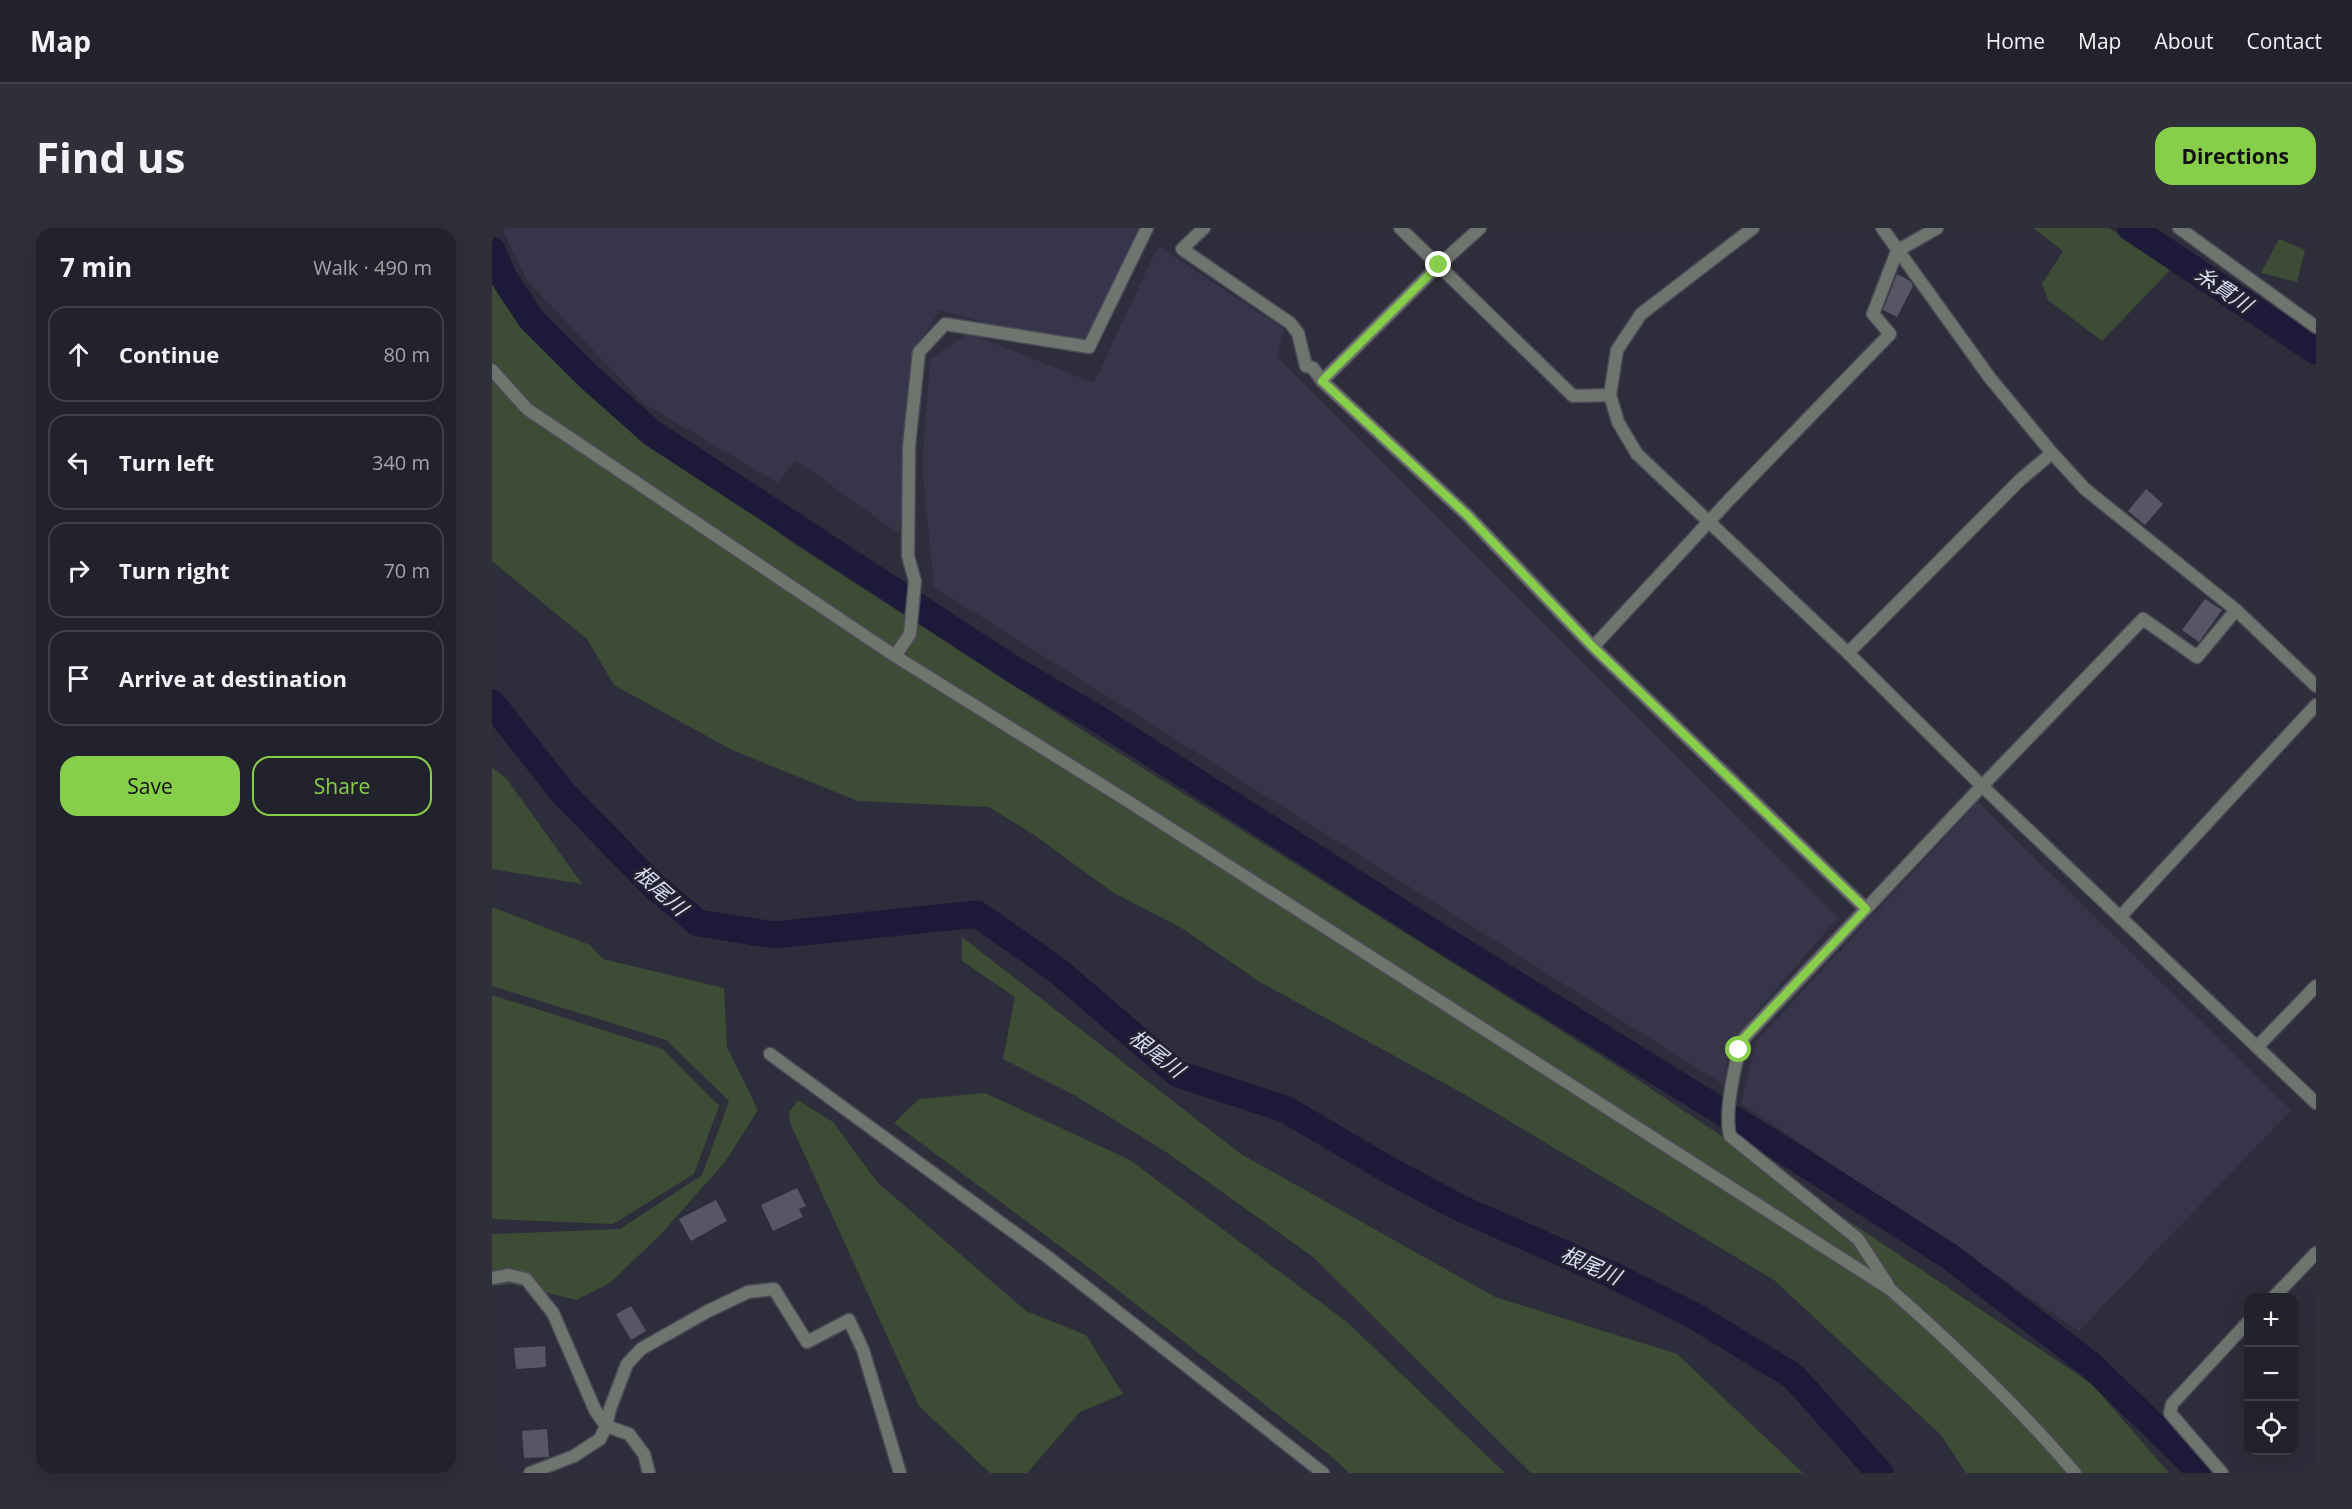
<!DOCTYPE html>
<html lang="en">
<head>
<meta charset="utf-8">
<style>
	:root { --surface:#22222c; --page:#2e2f38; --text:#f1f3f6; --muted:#a2a4a9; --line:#3f3f48; --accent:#87cf4b }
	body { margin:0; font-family:"Open Sans","Noto Sans JP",sans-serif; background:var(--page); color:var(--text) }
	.controls { position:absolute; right:18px; bottom:18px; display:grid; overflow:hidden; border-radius:12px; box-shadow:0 6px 24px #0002 }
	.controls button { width:54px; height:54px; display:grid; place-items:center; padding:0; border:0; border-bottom:2px solid var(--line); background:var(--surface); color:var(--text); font:30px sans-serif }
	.stop { position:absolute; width:18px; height:18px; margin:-14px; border:4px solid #87cf4b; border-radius:50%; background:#fff }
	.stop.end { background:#87cf4b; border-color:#fff; box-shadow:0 2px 6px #0008 }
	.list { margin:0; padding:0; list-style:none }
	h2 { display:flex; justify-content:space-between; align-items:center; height:78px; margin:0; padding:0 24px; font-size:26px }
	h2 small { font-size:20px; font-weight:400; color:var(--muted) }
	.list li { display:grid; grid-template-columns:39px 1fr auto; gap:18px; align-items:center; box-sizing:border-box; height:96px; margin:0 12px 12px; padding:0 12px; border:2px solid var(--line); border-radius:18px }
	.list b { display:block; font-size:22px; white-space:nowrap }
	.list em { font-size:20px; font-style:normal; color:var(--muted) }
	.actions { display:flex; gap:12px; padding:18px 24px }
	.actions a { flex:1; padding:14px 0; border:2px solid var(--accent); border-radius:18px; text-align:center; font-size:21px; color:var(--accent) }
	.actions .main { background:var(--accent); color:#111 }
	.icon { flex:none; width:33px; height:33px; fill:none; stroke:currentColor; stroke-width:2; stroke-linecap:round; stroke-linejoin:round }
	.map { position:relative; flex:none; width:1824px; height:1245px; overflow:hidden; border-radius:18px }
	header { display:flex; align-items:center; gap:36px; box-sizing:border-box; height:84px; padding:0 30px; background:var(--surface); border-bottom:2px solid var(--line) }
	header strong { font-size:28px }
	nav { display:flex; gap:33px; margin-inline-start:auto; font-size:21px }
	.intro { display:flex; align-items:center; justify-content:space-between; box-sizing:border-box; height:144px; padding:0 36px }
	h1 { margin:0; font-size:42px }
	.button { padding:15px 27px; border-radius:18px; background:var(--accent); color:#111; font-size:21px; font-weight:700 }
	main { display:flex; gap:36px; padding:0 36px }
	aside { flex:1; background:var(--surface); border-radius:18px; box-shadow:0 6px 24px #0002 }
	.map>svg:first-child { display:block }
</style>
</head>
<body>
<header>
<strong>Map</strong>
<nav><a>Home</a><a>Map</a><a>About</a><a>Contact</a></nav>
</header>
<div class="intro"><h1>Find us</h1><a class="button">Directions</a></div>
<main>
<aside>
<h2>7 min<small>Walk · 490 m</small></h2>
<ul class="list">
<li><svg class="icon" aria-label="ahead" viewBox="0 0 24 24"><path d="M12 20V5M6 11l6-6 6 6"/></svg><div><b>Continue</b></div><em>80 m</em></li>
<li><svg class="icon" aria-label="left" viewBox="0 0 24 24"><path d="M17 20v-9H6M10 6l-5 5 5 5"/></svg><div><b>Turn left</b></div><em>340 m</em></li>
<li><svg class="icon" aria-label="right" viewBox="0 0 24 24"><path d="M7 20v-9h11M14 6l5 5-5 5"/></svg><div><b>Turn right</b></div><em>70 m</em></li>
<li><svg class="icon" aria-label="arrive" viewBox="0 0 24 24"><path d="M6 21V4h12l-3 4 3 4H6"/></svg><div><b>Arrive at destination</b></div></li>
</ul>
<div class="actions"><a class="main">Save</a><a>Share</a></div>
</aside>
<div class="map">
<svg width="1824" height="1245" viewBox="0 0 1824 1245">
	<rect width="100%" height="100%" fill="#2e2d3b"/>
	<!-- built -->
	<g fill="#363549">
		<polygon points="10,0 653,0 599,125 448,82 429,112 407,306 304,232 286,255 151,175 34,51"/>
		<polygon points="666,18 792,101 785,129 1346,689 1237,817 1232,857 442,359 430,238 438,131 476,105 602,155"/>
		<polygon points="1486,574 1799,882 1587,1103 1249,875 1265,812"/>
	</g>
	<!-- green -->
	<g fill="#3d4c34">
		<polygon points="1541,0 1617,0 1679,41 1610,113 1556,72 1550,56 1571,23"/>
		<polygon points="1787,11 1813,22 1805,54 1769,45"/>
		<polygon points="0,51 31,101 296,312 595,505 1122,836 1600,1156 1677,1245 1474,1245 1449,1207 1282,1052 979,870 768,754 688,699 622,665 542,607 497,579 366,573 240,522 122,457 95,411 0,333"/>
		<polygon points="0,539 14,550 90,656 0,641"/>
		<polygon points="0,679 98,717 111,731 232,760 235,819 266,882 233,934 169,1006 118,1055 84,1072 20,1056 0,1058 0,1006 128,1001 210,947 237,873 174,812 0,758"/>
		<polygon points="470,709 749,926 1003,1069 1185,1126 1311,1245 1039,1245 821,1029 674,924 584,868 511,831 523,769 470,733"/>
		<polygon points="0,767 171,821 227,878 202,946 121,996 0,991"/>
		<polygon points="493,865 638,932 855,1094 1013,1245 857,1245 840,1229 600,1042 402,895 427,871"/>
		<polygon points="306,872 341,894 385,954 534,1083 594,1107 631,1166 588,1184 535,1245 498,1245 427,1178 298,895 297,884"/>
	</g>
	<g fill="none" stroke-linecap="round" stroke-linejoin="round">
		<!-- river -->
		<g stroke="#1d1938" stroke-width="27">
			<polyline points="1639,0 1824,123"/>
			<polyline points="0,22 12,50 39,91 97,149 160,205 524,443 606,491 941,705 1290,921 1457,1028 1600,1138 1710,1245"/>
			<polyline points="0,475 72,566 161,657 206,695 282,707 485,686 565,742 686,846 793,881 895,941 968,980 1116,1045 1201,1087 1301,1148 1388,1245"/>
		</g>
	</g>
	<!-- building -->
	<g fill="#565665">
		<polygon points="1405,46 1418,53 1421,58 1405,89 1391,82"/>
		<polygon points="1654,261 1671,276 1653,297 1636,283"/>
		<polygon points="1713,371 1730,382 1707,414 1690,402"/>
		<polygon points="305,960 314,978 307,981 311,989 281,1003 269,977"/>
		<polygon points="224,972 235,993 199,1013 187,991"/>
		<polygon points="139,1078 154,1103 139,1112 124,1086"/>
		<polygon points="53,1118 54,1139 24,1141 22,1120"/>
		<polygon points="55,1201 57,1229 32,1230 30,1203"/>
	</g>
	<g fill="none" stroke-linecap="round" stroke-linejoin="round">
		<!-- minor casing -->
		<g stroke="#4a4956" stroke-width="15">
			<g id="minor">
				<polyline points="712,0 690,21 798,95 806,105 814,138 821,140 830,153 975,287 1101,419 1374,681"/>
				<polyline points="1390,0 1498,150 1560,225 1593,261 1744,382 1824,458"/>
				<path d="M0 142 35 181 403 428 634 572 1399 1062C1464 1119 1527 1179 1583 1245"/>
				<polyline points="830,153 947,37 988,0"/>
				<polyline points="1145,226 1126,194 1118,167 1125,122 1149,86 1261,0"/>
				<polyline points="1101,419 1237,272 1398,106 1381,86 1405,23 1445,0"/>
				<polyline points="1356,425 1528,252 1560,225"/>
				<polyline points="403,428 418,406 423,353 416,328 417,218 427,124 453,96 597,119 655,0"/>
				<polyline points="1629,688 1824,477"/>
				<polyline points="1765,819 1824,758"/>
				<polyline points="278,826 557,1030 831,1245"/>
				<polyline points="0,1050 17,1047 34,1051 61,1085 103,1182 114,1198 137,1206 152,1226 157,1245"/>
				<path d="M1396 1057 1366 1011 1238 908C1232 885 1243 832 1252 810L1490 558 1651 391 1705 429 1744 382"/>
				<polyline points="1781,1070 1824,1025"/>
				<polyline points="38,1245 82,1228 108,1211 114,1198 118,1181 135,1136 149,1121 216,1083 256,1064 282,1061 315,1114 357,1092 371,1122 408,1245"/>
				<polyline points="1730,1245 1678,1185 1680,1176 1756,1094"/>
			</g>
		</g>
		<!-- tertiary casing -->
		<g stroke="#4a4956" stroke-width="15">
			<g id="tertiary">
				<polyline points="908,0 1081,168 1118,167"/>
				<polyline points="1687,0 1824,99"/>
				<polyline points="1145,226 1356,425 1490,558 1824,875"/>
			</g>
		</g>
		<!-- minor -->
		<use href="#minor" stroke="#70746e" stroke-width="12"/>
		<!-- tertiary -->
		<use href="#tertiary" stroke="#70746e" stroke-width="12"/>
	</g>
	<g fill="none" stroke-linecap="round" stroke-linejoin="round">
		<!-- route -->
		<polyline stroke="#87cf4b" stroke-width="8" points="947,37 830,153 975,287 1101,419 1374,681 1252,810 1247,822"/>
	</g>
	<g text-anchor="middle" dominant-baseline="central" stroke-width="5" stroke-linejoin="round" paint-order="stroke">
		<!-- water labels -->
		<g font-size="21" font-style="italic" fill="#dcdcf6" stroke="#242430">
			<text transform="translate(1732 61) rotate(34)">糸貫川</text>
			<text transform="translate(169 662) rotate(42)">根尾川</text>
			<text transform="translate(665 825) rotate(38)">根尾川</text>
			<text transform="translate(1099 1037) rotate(24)">根尾川</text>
		</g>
	</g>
</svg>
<div class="controls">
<button>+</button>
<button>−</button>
<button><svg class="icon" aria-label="locate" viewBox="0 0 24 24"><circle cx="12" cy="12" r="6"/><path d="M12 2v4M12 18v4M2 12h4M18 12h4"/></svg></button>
</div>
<div class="stop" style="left:1247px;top:822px"></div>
<div class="stop end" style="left:947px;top:37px"></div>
</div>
</main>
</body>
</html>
